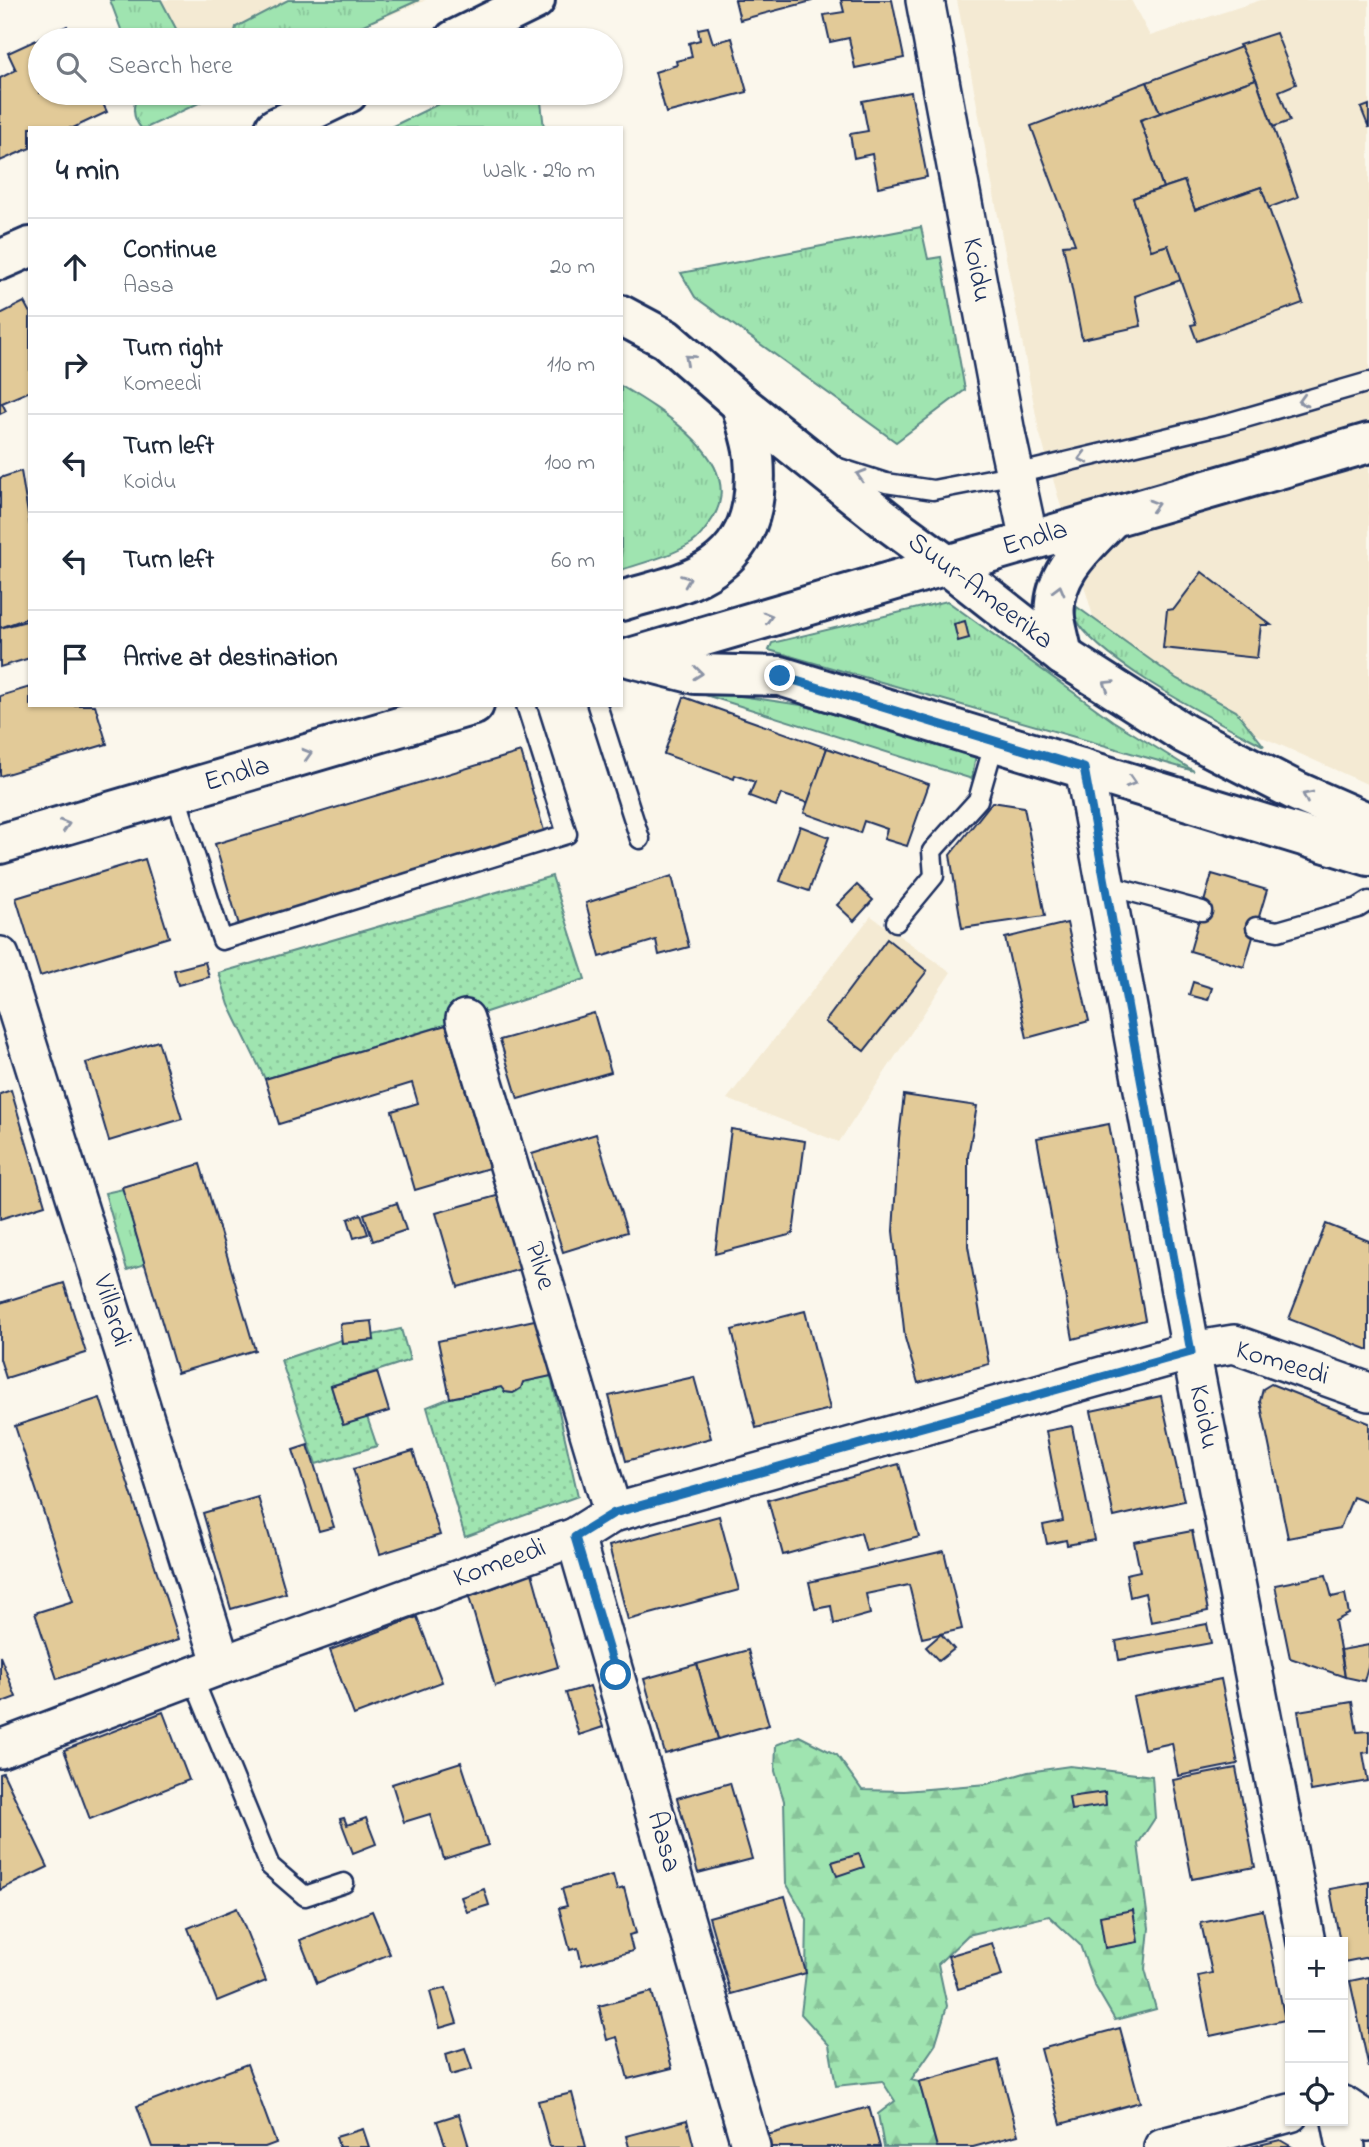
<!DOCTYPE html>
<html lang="en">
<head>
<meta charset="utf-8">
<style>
	:root { --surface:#fff; --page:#f2f2f3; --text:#1f2937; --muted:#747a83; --line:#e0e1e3 }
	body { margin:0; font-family:"Indie Flower",sans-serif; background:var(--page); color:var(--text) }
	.controls { position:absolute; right:21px; bottom:21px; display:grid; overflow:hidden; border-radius:0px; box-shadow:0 2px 5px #0004 }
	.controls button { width:63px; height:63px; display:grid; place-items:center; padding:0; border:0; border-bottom:2px solid var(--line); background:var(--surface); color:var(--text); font:35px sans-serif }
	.stop { position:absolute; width:21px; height:21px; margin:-16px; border:5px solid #1f6fb2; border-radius:50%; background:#fff }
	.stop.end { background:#1f6fb2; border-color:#fff; box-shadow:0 2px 7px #0008 }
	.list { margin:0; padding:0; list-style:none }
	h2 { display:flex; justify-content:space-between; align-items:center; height:91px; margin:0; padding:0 28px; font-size:30px }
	h2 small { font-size:23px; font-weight:400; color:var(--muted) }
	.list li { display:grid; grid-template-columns:46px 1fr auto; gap:21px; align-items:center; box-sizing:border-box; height:98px; padding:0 28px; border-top:2px solid var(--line) }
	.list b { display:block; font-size:26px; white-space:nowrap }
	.list p { margin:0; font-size:23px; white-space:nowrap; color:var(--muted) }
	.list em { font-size:23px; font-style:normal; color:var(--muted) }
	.icon { flex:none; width:38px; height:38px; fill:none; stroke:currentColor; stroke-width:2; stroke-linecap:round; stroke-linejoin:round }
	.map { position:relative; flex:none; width:1369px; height:2147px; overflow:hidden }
	.search { position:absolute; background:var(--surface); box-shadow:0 2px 5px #0004; left:28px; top:28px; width:595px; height:77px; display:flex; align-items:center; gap:18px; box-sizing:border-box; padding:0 24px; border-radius:38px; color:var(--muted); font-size:26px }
	.panel { position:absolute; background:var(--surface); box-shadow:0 2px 5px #0004; left:28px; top:126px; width:595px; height:581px; border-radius:0px }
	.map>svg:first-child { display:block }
</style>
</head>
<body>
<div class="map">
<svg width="1369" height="2147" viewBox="0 0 1369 2147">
	<defs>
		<pattern id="grass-tufts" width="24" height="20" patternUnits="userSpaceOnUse" patternTransform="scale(1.75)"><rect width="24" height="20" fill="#9fe4b0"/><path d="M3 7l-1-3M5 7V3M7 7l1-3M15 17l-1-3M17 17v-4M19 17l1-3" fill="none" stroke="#88c49a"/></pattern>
		<pattern id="forest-firs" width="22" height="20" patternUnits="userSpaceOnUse" patternTransform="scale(1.75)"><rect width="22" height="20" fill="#9fe4b0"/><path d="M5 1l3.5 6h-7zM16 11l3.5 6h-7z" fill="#88c49a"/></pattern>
		<pattern id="garden-dots" width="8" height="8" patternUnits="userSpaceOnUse" patternTransform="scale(1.75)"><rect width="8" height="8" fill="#9fe4b0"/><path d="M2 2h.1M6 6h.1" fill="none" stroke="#88c49a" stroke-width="1.8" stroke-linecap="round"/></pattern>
	</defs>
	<rect width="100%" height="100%" fill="#fbf7ec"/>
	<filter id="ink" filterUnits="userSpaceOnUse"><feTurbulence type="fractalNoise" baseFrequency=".0143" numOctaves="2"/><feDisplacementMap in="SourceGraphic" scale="14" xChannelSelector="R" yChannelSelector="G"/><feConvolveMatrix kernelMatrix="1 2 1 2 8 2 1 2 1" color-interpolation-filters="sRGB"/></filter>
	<g filter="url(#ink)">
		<!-- built -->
		<g fill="#f4ead3">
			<polygon points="115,0 426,0 331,40 130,40"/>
			<polygon points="957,0 1131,0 1150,36 1261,0 1369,0 1369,785 1189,704 1099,637 1039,431"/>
			<polygon points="871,916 951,972 839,1142 727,1099"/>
		</g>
		<!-- grass -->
		<g fill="url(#grass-tufts)" stroke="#5d8a87" stroke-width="2">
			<polygon points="110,0 161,0 182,40 125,40"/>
			<polygon points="288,0 419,0 330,40 233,40 236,27"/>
			<path d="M139 93H214L216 95 146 128H141C132 117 132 105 139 93Z"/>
			<polygon points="461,93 540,93 544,128 389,128"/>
			<polygon points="921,227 928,259 941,257 965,390 896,442 695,297 681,273"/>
			<path d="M621 386C661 410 747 462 713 518 708 526 701 537 692 543 671 556 645 562 621 570Z"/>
			<polygon points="947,601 1113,721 1194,771 769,650 772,643"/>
			<path d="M1077 607 1177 679 1236 711 1264 746C1219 722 1096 661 1075 617Z"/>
			<polygon points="700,690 801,705 976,754 972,779 699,693"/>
			<polygon points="123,1189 145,1264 127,1270 105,1193"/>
		</g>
		<!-- forest -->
		<polygon fill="url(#forest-firs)" stroke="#5d8a87" stroke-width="2" points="799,1736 837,1755 862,1790 904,1791 987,1784 1028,1772 1070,1766 1152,1776 1155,1818 1138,1844 1149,1928 1145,1969 1156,2009 1115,2020 1094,1984 1080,1945 1049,1916 968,1935 938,1964 947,2006 935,2045 911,2080 919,2082 937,2147 884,2147 878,2114 895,2101 882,2081 836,2086 829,2045 801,2014 806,1973 807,1919 786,1883 784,1801 775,1771 776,1745"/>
		<!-- garden -->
		<g fill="url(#garden-dots)" stroke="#5d8a87" stroke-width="2">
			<polygon points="552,876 585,979 465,1019 265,1079 229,1005 219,973"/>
			<polygon points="401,1329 410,1360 331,1386 343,1425 367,1417 377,1446 316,1464 281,1360 341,1340 342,1343 373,1340 373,1335"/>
			<path d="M551 1376 578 1496 465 1537 427 1407 450 1398 501 1387C506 1394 513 1395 520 1389L523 1382Z"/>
		</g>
		<!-- building -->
		<g fill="#e2ca98" stroke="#1b2f5e" stroke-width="2">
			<polygon points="735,0 812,0 812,1 740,20"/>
			<polygon points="841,0 892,0 904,58 855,68 849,38 830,42 824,15 844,12"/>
			<polygon points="67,26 73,40 40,40 40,93 98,93 107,112 73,128 30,128 30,148 0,161 0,78 16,70 8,53"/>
			<polygon points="708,27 713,43 732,38 747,92 666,113 655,72 677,65 676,61 692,57 689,43 700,40 698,29"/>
			<polygon points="1276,33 1296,84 1279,91 1290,121 1273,127 1256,79 1239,45"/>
			<polygon points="1241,47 1256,79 1160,113 1147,82"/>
			<polygon points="1256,79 1298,197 1268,208 1261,187 1195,210 1184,181 1163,188 1140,120"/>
			<polygon points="1147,82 1160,113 1140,120 1163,188 1133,198 1151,250 1168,245 1181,280 1135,296 1141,326 1082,339 1063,245 1075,244 1031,126"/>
			<polygon points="911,92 927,177 878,187 872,154 854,158 850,134 868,131 862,101"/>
			<polygon points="1369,105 1369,128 1361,108"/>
			<polygon points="1184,181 1195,210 1261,187 1303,303 1197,341 1191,325 1196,324 1168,245 1151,250 1133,198"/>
			<polygon points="24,302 30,313 30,391 2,403 6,411 0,414 0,314"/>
			<polygon points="21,471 30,526 30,617 0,628 0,478"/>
			<polygon points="1202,572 1271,625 1261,625 1257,658 1163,648 1167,610 1174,609"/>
			<polygon points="30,620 30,658 0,667 0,628"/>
			<polygon points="965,621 969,638 958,641 954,624"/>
			<polygon points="30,687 30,705 95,705 107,744 0,776 0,696"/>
			<polygon points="684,697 827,748 808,803 781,794 776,806 749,796 755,782 735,775 734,779 664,754"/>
			<polygon points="827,748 929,784 907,846 884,839 887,829 864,821 860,833 804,813"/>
			<polygon points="521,752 545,834 239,925 215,844"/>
			<polygon points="992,802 1024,807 1045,916 962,928 950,855"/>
			<polygon points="800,826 829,837 809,891 780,881"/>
			<polygon points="145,859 169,937 40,976 16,898"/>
			<polygon points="1212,874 1267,890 1244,967 1190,951"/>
			<polygon points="672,876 689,947 659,955 656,940 600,957 586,903"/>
			<polygon points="857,885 873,900 854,921 837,905"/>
			<polygon points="1067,923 1089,1021 1027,1038 1005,938"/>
			<polygon points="887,939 927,971 864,1051 825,1022"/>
			<polygon points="205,962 209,977 178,985 174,970"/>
			<polygon points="1193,982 1212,988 1208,1000 1189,995"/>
			<polygon points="594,1013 611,1072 518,1099 500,1040"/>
			<polygon points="446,1025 489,1168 415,1190 392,1111 418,1103 412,1083 279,1124 265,1079"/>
			<polygon points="158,1041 182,1119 109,1141 86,1063"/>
			<polygon points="11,1090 45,1205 0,1219 0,1094"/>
			<polygon points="904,1095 977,1106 968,1156 968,1246 989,1364 918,1383 905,1338 893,1231 899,1138"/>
			<polygon points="1109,1124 1145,1320 1073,1339 1037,1138"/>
			<polygon points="731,1129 805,1141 793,1234 715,1254"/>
			<polygon points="596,1134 627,1232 563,1252 532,1154"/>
			<polygon points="200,1164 255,1350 177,1373 122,1187"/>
			<polygon points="500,1195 521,1269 458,1287 436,1213"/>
			<polygon points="397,1203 406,1230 373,1241 364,1214"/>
			<polygon points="361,1214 368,1234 354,1238 348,1219"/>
			<polygon points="1326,1224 1369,1241 1369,1350 1289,1319"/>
			<polygon points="64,1283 86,1353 6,1378 0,1359 0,1303"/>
			<polygon points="805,1311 830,1409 756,1428 732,1330"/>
			<polygon points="539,1319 551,1376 523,1382 521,1388 513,1393 505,1392 501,1387 450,1398 438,1341"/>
			<polygon points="372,1321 374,1340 342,1343 340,1324"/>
			<polygon points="377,1372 389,1411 343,1425 331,1386"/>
			<polygon points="694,1377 711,1438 626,1461 609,1396"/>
			<polygon points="1271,1384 1369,1423 1369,1503 1353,1497 1340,1528 1288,1538 1260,1401 1263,1389"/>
			<polygon points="1161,1396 1184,1501 1114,1517 1091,1411"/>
			<polygon points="100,1398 179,1639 57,1679 35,1613 73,1601 15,1426"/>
			<polygon points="1072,1426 1094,1540 1067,1545 1066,1540 1047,1544 1043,1525 1063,1521 1046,1431"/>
			<polygon points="308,1445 334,1527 319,1531 293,1450"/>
			<polygon points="413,1451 440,1535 380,1554 353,1469"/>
			<polygon points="899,1464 919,1537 866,1551 861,1533 783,1555 768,1500"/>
			<polygon points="258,1497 286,1593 231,1609 203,1513"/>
			<polygon points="719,1516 739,1590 628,1620 609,1546"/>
			<polygon points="1192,1531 1208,1611 1151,1622 1145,1593 1130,1597 1126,1574 1140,1571 1134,1542"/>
			<polygon points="944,1551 962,1629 922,1638 909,1585 866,1594 870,1614 834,1624 831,1606 815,1609 809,1582"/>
			<polygon points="532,1573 558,1667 495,1686 469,1597"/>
			<polygon points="1326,1575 1332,1597 1345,1594 1349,1614 1335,1621 1345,1677 1290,1658 1275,1585"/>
			<polygon points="417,1617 442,1682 354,1715 330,1650"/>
			<polygon points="1207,1624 1211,1643 1119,1660 1116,1641"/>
			<polygon points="941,1634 954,1649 939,1661 926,1647"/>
			<polygon points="1369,1645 1369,1663 1364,1681 1345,1677 1341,1650"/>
			<polygon points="748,1650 769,1725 718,1739 697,1664"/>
			<polygon points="0,1656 16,1697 0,1703"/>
			<polygon points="697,1664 718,1739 665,1754 644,1679"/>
			<polygon points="1221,1679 1238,1764 1178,1776 1172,1743 1144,1749 1133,1697"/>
			<polygon points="590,1686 603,1727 579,1735 566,1693"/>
			<polygon points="1352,1702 1357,1732 1369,1731 1369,1752 1363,1753 1368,1781 1311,1791 1298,1711"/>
			<polygon points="163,1712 189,1780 90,1819 64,1750"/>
			<polygon points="461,1762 488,1845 444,1859 430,1814 404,1822 392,1784"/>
			<polygon points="1236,1768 1255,1867 1192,1879 1173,1780"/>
			<polygon points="3,1773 48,1867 0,1890 0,1774"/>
			<polygon points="730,1783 752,1859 698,1873 677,1798"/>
			<polygon points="1105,1792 1106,1805 1071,1810 1069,1797"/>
			<polygon points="344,1818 347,1825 366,1818 376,1844 353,1853 340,1819"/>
			<polygon points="859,1854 864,1867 837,1876 832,1862"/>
			<polygon points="613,1875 617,1890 624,1888 636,1933 629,1935 633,1951 582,1965 578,1948 570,1950 559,1908 567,1906 562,1889"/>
			<polygon points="1369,1882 1369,1957 1344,1962 1343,1942 1340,1942 1330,1889"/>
			<polygon points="484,1889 489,1905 467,1912 461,1897"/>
			<polygon points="785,1896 806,1973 731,1994 709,1917"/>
			<polygon points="237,1908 266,1981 217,2001 188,1928"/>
			<polygon points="1133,1910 1138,1942 1105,1948 1100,1916"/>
			<polygon points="1263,1910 1285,2020 1210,2036 1198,1976 1212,1973 1201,1923"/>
			<polygon points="372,1911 390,1954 317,1983 300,1940"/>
			<polygon points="992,1943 1002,1976 958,1989 948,1956"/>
			<polygon points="1369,1977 1369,2068 1350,1981"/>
			<polygon points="446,1988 457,2023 440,2028 430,1992"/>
			<polygon points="652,1992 672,2068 628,2079 617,2037 607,2040 599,2006"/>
			<polygon points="1120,2028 1140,2102 1061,2124 1041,2049"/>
			<polygon points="465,2048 472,2069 451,2075 446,2054"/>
			<polygon points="998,2060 1018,2135 973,2147 937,2147 919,2082"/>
			<polygon points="247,2064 276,2143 265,2147 152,2147 137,2106"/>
			<polygon points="572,2093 586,2147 550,2147 538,2101"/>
			<polygon points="869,2107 880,2147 771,2147 767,2135"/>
			<polygon points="459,2114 469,2147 446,2147 437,2121"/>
			<polygon points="687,2120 694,2147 629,2147 626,2136"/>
			<polygon points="363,2129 369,2147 339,2147 336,2137"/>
			<polygon points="1280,2140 1292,2147 1251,2147"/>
		</g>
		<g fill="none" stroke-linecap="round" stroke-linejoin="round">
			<!-- service casing -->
			<g stroke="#1b2f5e" stroke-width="23">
				<g id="service">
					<polyline points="839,468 886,483 933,490 1016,474 1224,424 1369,382"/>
					<polyline points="597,705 640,839"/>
					<polyline points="175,793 222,940 567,834 526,705"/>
					<polyline points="1106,885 1202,911"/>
					<polyline points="896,922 934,876 932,851 978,800 995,741"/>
					<polyline points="1256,927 1278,931 1358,908 1369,901"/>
					<polyline points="192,1676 270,1866 305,1896 344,1883"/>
				</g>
			</g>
			<!-- minor casing -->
			<g stroke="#1b2f5e" stroke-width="42">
				<g id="minor">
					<polyline points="925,0 1006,433 1029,540"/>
					<polyline points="1084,768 1191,1351 1306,1942"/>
					<polyline points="0,956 222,1665"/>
					<polyline points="465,1019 613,1513"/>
					<polyline points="575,1537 751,2147"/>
					<polyline points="0,1749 222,1665 575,1537 613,1513 1191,1351 1234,1344 1369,1392"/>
					<polyline points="1343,2105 1369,2122"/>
					<polyline points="1341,2121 1346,2147"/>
					<polyline points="1163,2147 1290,2113"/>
				</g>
			</g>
			<!-- secondary casing -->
			<g stroke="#1b2f5e" stroke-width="44">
				<g id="secondary">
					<polyline points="454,40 535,0"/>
					<polyline points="275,128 348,93"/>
					<polyline points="947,565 1369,443"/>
				</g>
			</g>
			<!-- primary casing -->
			<g stroke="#1b2f5e" stroke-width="44">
				<g id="primary">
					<polyline points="0,260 30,247"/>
					<polyline points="621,315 666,339 741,404 891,524 947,565 1063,656 1185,734 1298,792 1369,823"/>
					<path d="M621 601C643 594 668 589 689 580 744 557 759 514 754 457 752 439 745 421 741 404"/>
					<path d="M1063 656C1061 644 1057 631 1055 618 1050 575 1086 545 1113 517"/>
					<polyline points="633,657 947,565"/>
					<polyline points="632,658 695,674 780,676 1369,856"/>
					<polyline points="0,844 474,705"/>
				</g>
			</g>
			<!-- service -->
			<use href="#service" stroke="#fbf7ec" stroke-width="18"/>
			<!-- minor -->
			<use href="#minor" stroke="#fbf7ec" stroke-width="37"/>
			<!-- secondary -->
			<use href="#secondary" stroke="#fbf7ec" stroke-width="38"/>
			<!-- primary -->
			<use href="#primary" stroke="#fbf7ec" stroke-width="38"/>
		</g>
		<!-- one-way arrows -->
		<defs><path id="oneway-chevron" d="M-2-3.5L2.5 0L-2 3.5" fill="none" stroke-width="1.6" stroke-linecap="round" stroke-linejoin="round" transform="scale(1.75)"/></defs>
		<g stroke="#8b93a5">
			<use href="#oneway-chevron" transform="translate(689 359) rotate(-139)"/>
			<use href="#oneway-chevron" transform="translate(1303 401) rotate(164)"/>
			<use href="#oneway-chevron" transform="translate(1083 458) rotate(166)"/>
			<use href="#oneway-chevron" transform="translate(861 475) rotate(-163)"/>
			<use href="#oneway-chevron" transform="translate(1154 505) rotate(-16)"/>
			<use href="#oneway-chevron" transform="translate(686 580) rotate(-22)"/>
			<use href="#oneway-chevron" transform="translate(1059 590) rotate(-75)"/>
			<use href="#oneway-chevron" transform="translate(768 617) rotate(-16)"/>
			<use href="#oneway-chevron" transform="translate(698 673) rotate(6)"/>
			<use href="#oneway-chevron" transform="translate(1108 685) rotate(-148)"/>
			<use href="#oneway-chevron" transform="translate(307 754) rotate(-16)"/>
			<use href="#oneway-chevron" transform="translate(1131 782) rotate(17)"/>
			<use href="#oneway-chevron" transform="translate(1307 796) rotate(-154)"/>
			<use href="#oneway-chevron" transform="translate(65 825) rotate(-17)"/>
		</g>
	</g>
	<g fill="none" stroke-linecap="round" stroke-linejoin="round" filter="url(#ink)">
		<!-- route -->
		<polyline stroke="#1f6fb2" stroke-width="9" points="616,1675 575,1537 614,1513 1191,1352 1084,768 780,676"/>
	</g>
	<g text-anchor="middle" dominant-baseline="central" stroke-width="7" stroke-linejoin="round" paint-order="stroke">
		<!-- street labels -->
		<g font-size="28" fill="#1b2f5e" stroke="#fbf7ec">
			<text transform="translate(976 270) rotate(80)">Koidu</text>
			<text transform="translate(1035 539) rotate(-17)">Endla</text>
			<text transform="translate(980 592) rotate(37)">Suur-Ameerika</text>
			<text transform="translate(237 775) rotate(-16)">Endla</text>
			<text transform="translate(539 1266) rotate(73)">Pilve</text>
			<text transform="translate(111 1311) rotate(73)">Villardi</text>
			<text transform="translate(1282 1364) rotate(17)">Komeedi</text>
			<text transform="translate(1203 1417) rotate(79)">Koidu</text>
			<text transform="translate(500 1564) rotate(-20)">Komeedi</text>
			<text transform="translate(663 1842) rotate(74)">Aasa</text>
		</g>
	</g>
</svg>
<div class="controls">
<button>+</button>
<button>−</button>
<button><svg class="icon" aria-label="locate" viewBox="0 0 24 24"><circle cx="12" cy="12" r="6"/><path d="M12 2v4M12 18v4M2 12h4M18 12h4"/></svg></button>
</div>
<div class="stop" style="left:616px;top:1675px"></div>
<div class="stop end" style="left:780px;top:676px"></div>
<div class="search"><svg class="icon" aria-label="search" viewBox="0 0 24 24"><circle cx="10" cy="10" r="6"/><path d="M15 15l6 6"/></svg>Search here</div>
<section class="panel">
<h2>4 min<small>Walk · 290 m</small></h2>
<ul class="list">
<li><svg class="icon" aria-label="ahead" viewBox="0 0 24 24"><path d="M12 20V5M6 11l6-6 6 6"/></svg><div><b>Continue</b><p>Aasa</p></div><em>20 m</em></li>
<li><svg class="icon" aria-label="right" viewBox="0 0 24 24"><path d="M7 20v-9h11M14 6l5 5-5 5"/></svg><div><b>Turn right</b><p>Komeedi</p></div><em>110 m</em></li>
<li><svg class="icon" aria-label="left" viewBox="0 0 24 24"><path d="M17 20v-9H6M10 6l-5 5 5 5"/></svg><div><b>Turn left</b><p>Koidu</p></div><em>100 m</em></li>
<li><svg class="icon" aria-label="left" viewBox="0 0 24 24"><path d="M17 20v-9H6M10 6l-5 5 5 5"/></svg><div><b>Turn left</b></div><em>60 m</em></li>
<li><svg class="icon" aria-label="arrive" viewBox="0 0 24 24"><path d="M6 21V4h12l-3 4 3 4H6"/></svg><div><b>Arrive at destination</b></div></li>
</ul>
</section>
</div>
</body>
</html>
